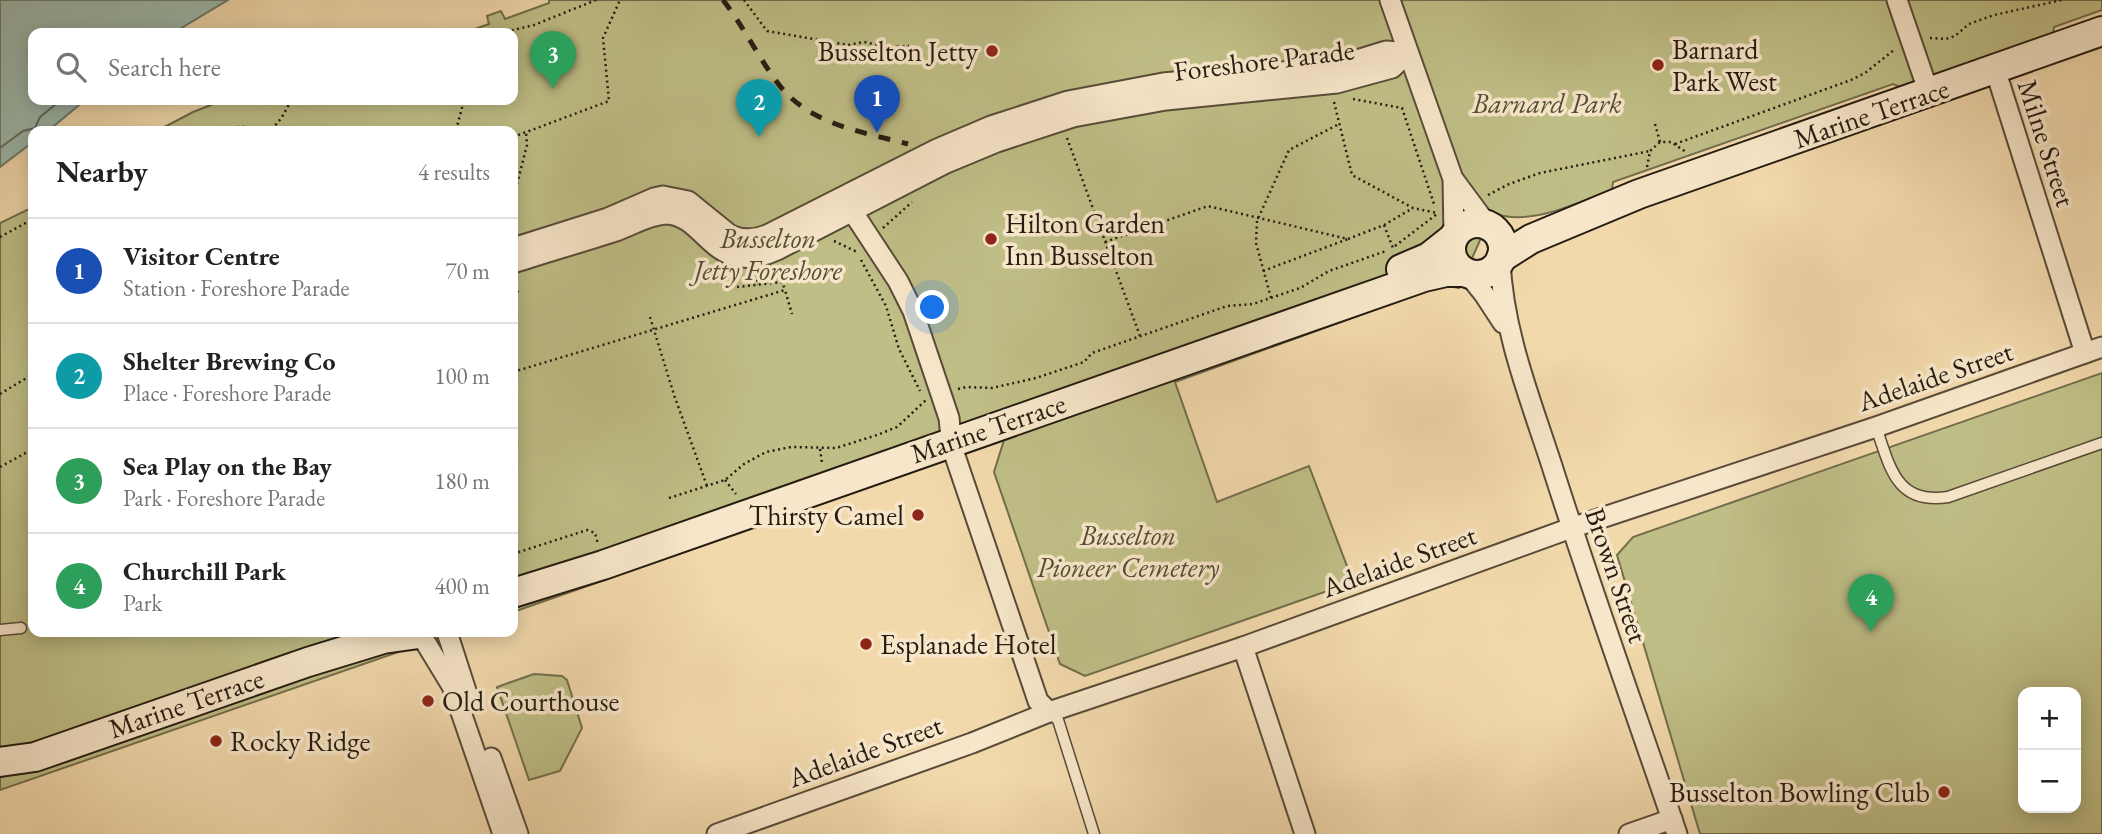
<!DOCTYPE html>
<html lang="en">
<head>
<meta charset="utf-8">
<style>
	:root { --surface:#fff; --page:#f2f2f2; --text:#222; --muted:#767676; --line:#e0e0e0; --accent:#b45309 }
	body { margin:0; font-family:"EB Garamond",serif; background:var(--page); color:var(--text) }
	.controls { position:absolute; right:21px; bottom:21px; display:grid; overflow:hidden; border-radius:14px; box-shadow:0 4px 18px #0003 }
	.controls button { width:63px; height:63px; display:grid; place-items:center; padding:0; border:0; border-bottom:2px solid var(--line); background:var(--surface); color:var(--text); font:35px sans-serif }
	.you { position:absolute; left:933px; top:308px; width:24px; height:24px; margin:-18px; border:5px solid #fff; border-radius:50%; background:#1a73e8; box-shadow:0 0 0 10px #1a73e833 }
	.badge { display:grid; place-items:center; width:46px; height:46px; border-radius:50%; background:var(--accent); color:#fff; font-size:23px; font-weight:700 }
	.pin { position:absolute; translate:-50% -58px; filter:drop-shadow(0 2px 4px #0008) }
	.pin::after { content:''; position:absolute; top:37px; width:24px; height:21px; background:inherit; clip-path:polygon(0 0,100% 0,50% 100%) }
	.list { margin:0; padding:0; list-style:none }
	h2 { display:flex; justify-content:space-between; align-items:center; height:91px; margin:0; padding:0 28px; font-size:30px }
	h2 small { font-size:23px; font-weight:400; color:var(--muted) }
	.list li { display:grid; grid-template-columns:46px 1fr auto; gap:21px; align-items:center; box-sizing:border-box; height:105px; padding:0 28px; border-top:2px solid var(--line) }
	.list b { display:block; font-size:26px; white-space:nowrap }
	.list p { margin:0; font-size:23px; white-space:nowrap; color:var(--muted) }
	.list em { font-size:23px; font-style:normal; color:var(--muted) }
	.icon { flex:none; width:38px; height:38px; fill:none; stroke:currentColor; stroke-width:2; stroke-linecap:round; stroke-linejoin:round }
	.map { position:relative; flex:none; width:2102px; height:834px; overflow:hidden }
	.search { position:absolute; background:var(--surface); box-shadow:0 4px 18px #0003; left:28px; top:28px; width:490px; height:77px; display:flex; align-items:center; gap:18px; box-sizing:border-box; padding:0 24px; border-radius:14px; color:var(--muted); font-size:26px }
	.panel { position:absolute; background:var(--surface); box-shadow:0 4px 18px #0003; left:28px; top:126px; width:490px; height:511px; border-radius:14px }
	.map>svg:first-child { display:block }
</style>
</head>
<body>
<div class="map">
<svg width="2102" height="834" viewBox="0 0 2102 834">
	<rect width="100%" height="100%" fill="#f2d9ac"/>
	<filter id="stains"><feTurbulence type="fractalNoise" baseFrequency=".00286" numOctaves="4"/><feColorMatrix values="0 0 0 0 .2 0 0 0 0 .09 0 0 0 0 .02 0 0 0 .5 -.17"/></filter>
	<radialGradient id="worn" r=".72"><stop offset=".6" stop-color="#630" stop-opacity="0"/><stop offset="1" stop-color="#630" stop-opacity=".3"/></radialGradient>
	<!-- green -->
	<g fill="#bfbe86" stroke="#726d4c" stroke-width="2" fill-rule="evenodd">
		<path d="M549 0H2102V10L2054 27 2053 36 1902 88 1893 84 1613 182 1612 190C1575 203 1531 227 1492 213L1459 288 1444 285 1429 290 1175 382 1217 502 1309 466 1353 582 1085 676 1060 664 994 472 1004 440 513 612V131H157L193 112 224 100H513V33H463L489 24 487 16 501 11 505 19 549 3Z"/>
		<polygon points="33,207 33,632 456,632 0,790 0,223"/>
		<path d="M2102 373V834H1700L1617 555 1633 537ZM2023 692H2076V808H2023Z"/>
		<polygon points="534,674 562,676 567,680 582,728 560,771 529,780 497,687"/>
	</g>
	<!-- water -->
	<polygon fill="#9cbaae" stroke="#6c7b70" stroke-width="2" points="0,0 228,0 173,33 33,33 33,100 85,100 48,131 33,131 33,142 0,167"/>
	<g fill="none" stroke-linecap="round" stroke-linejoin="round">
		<!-- shore -->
		<polyline stroke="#606b60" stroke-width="2" points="0,148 23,131 35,128 40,117 61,100"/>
		<!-- lane casing -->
		<g stroke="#584b38" stroke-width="13">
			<g id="lane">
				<path d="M1876 427C1890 467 1896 505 1948 497L2102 443"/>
				<polyline points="0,630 21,628"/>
				<polyline points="1049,712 1058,720 1094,834"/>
			</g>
		</g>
		<!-- street casing -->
		<g stroke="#584b38" stroke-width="23">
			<g id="street">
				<polyline points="1390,0 1453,179 1454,236"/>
				<polyline points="1897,0 1929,93"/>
				<polyline points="1995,69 2085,353"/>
				<polyline points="1454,180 1488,226"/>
				<polyline points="847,199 858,220 898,281 913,311 949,418 952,447 1035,692 1038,701 1049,712"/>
				<path d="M513 248 608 218 654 198 663 196 688 201 730 235C744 241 756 240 769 234L937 149 991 126 1068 101 1163 83 1334 67 1386 51 1408 53"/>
				<path d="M1500 260C1503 332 1530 398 1552 466 1591 589 1635 711 1677 834"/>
				<path d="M513 263C547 252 582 242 616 231 632 225 651 214 667 214 707 216 713 279 777 250L944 164 997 142 1073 117 1166 100 1337 83 1392 68 1408 53"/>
				<polyline points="1468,274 1484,294 1503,323"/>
				<polyline points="447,632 467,694"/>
				<polyline points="421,635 452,686 503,834"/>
				<polyline points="1243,647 1305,834"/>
				<polyline points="491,758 518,834"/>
				<polyline points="717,834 972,743 1049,712 1243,647 1571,528 1876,427 2102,347"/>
				<polyline points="1629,834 1672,819"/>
			</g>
		</g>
		<!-- secondary casing -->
		<g stroke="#251c12" stroke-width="32">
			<g id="secondary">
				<circle cx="1477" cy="249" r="26"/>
				<polyline points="1501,258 1531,239 1639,194 2102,31"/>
				<polyline points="1401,269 1429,257 1453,238"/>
				<polyline points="513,593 603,565 1424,277 1446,272 1465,272"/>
				<polyline points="0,762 35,757 308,662 383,639 419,634"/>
			</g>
		</g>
		<!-- path -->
		<g stroke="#251c12" stroke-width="2.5" stroke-dasharray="2 3.5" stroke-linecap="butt">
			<polyline points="744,0 767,31 848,45 864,42 888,47 909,46"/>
			<polyline points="501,33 534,25 596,0"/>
			<polyline points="1930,38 1946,39 1955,36 1969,24 1994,15 2062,0"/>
			<polyline points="1353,99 1402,108 1435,207"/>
			<polyline points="1334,102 1352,175 1413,208 1437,213"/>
			<polyline points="1655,124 1660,142"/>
			<polyline points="456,130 462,108 461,100"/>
			<polyline points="221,131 242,126 250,131"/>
			<path d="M266 131C279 126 285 112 291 100"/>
			<polyline points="513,137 609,101 603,38 620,0"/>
			<polyline points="1067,138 1140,336"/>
			<polyline points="1675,144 1851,80 1865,73 1894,50"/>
			<polyline points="1647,167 1650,151 1660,142 1671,142 1686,152"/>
			<polyline points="1488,195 1509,184 1540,173 1650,151"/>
			<polyline points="513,200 527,145 526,132"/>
			<polyline points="1384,225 1393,248"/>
			<polyline points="883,228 912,202"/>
			<polyline points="0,237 33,219"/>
			<polyline points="834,241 857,252"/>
			<polyline points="1105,242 1208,206 1348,239 1384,225 1413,208"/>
			<polyline points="1395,246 1437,214"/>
			<polyline points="861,260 886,306 899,349 920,391"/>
			<polyline points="778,270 785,290"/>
			<polyline points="1263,271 1348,239"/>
			<polyline points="756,274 758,285"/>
			<polyline points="513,287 519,293"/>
			<polyline points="737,287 782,282"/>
			<polyline points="1271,298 1256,243 1257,221 1289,150 1339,124"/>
			<polyline points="650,317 674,395 707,486"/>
			<polyline points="513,372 785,290 792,314"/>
			<polyline points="958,389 966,387 992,388 1036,378 1084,362 1092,353 1227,306 1253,304 1300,288 1329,271 1386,251"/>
			<polyline points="0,394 33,374"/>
			<polyline points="820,449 822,463"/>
			<polyline points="0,467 33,449"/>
			<polyline points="725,480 736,494"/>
			<polyline points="669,498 725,480 744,464 766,452 791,447 836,448 877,435 897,427 926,400"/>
			<polyline points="513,554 587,530 595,533 598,544"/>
		</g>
		<!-- lane -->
		<use href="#lane" stroke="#f7e6c9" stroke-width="10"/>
		<!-- street -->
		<use href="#street" stroke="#f7e6c9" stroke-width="19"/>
		<!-- secondary -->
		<use href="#secondary" stroke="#f7e6c9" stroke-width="28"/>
		<!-- rail -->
		<path stroke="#251c12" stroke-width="5" stroke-dasharray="12 12" stroke-linecap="butt" d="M723 0C744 27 759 59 780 86 811 125 863 132 908 144"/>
	</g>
	<!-- markers -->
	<g fill="#8f2418" stroke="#f7e6c9" stroke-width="2.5">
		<circle cx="992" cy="51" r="7"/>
		<circle cx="1658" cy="65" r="7"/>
		<circle cx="991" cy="239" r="7"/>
		<circle cx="918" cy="515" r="7"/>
		<circle cx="866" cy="644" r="7"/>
		<circle cx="428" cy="701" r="7"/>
		<circle cx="216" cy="741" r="7"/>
		<circle cx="1944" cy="792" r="7"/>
	</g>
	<g text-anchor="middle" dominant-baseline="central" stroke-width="7" stroke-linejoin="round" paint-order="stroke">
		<!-- poi labels -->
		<g font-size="28" fill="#251c12" stroke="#f7e6c9" text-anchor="start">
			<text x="1672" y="49">Barnard<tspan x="1672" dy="32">Park West</tspan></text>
			<text x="978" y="51" text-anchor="end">Busselton Jetty</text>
			<text x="1005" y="223">Hilton Garden<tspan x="1005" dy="32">Inn Busselton</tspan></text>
			<text x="904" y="515" text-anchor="end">Thirsty Camel</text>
			<text x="880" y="644">Esplanade Hotel</text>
			<text x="442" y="701">Old Courthouse</text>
			<text x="230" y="741">Rocky Ridge</text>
			<text x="1930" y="792" text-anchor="end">Busselton Bowling Club</text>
		</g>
		<!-- street labels -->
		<g font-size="28" fill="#251c12" stroke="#f7e6c9">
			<text transform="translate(1264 60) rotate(-7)">Foreshore Parade</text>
			<text transform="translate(1871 113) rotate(-19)">Marine Terrace</text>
			<text transform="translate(2047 143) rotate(72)">Milne Street</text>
			<text transform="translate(1935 376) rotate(-19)">Adelaide Street</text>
			<text transform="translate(988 428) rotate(-19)">Marine Terrace</text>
			<text transform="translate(1399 561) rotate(-20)">Adelaide Street</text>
			<text transform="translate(1617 575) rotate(71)">Brown Street</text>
			<text transform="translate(186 703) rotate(-19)">Marine Terrace</text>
			<text transform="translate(865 751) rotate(-20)">Adelaide Street</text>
		</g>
		<!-- park labels -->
		<g font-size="28" font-style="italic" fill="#534d35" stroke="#f7e6c9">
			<text x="1547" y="103">Barnard Park</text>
			<text x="768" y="238">Busselton<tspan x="768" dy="32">Jetty Foreshore</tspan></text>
			<text x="1128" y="535">Busselton<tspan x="1128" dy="32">Pioneer Cemetery</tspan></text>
		</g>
	</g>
	<rect width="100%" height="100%" filter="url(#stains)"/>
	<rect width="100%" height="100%" fill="url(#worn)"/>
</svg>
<div class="controls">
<button>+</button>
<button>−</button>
</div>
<div class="you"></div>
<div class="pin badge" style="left:877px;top:133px;background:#1a4fb4">1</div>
<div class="pin badge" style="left:759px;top:137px;background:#0f9aa8">2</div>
<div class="pin badge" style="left:553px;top:89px;background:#2e9e5b">3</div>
<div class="pin badge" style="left:1871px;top:632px;background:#2e9e5b">4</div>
<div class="search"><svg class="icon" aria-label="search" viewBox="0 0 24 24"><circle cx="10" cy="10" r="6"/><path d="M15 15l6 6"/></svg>Search here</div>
<section class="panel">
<h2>Nearby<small>4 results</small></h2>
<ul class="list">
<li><span class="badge" style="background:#1a4fb4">1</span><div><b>Visitor Centre</b><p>Station · Foreshore Parade</p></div><em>70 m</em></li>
<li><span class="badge" style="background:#0f9aa8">2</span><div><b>Shelter Brewing Co</b><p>Place · Foreshore Parade</p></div><em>100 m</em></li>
<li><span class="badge" style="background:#2e9e5b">3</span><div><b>Sea Play on the Bay</b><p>Park · Foreshore Parade</p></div><em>180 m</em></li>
<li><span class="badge" style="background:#2e9e5b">4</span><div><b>Churchill Park</b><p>Park</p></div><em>400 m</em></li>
</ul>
</section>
</div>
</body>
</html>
